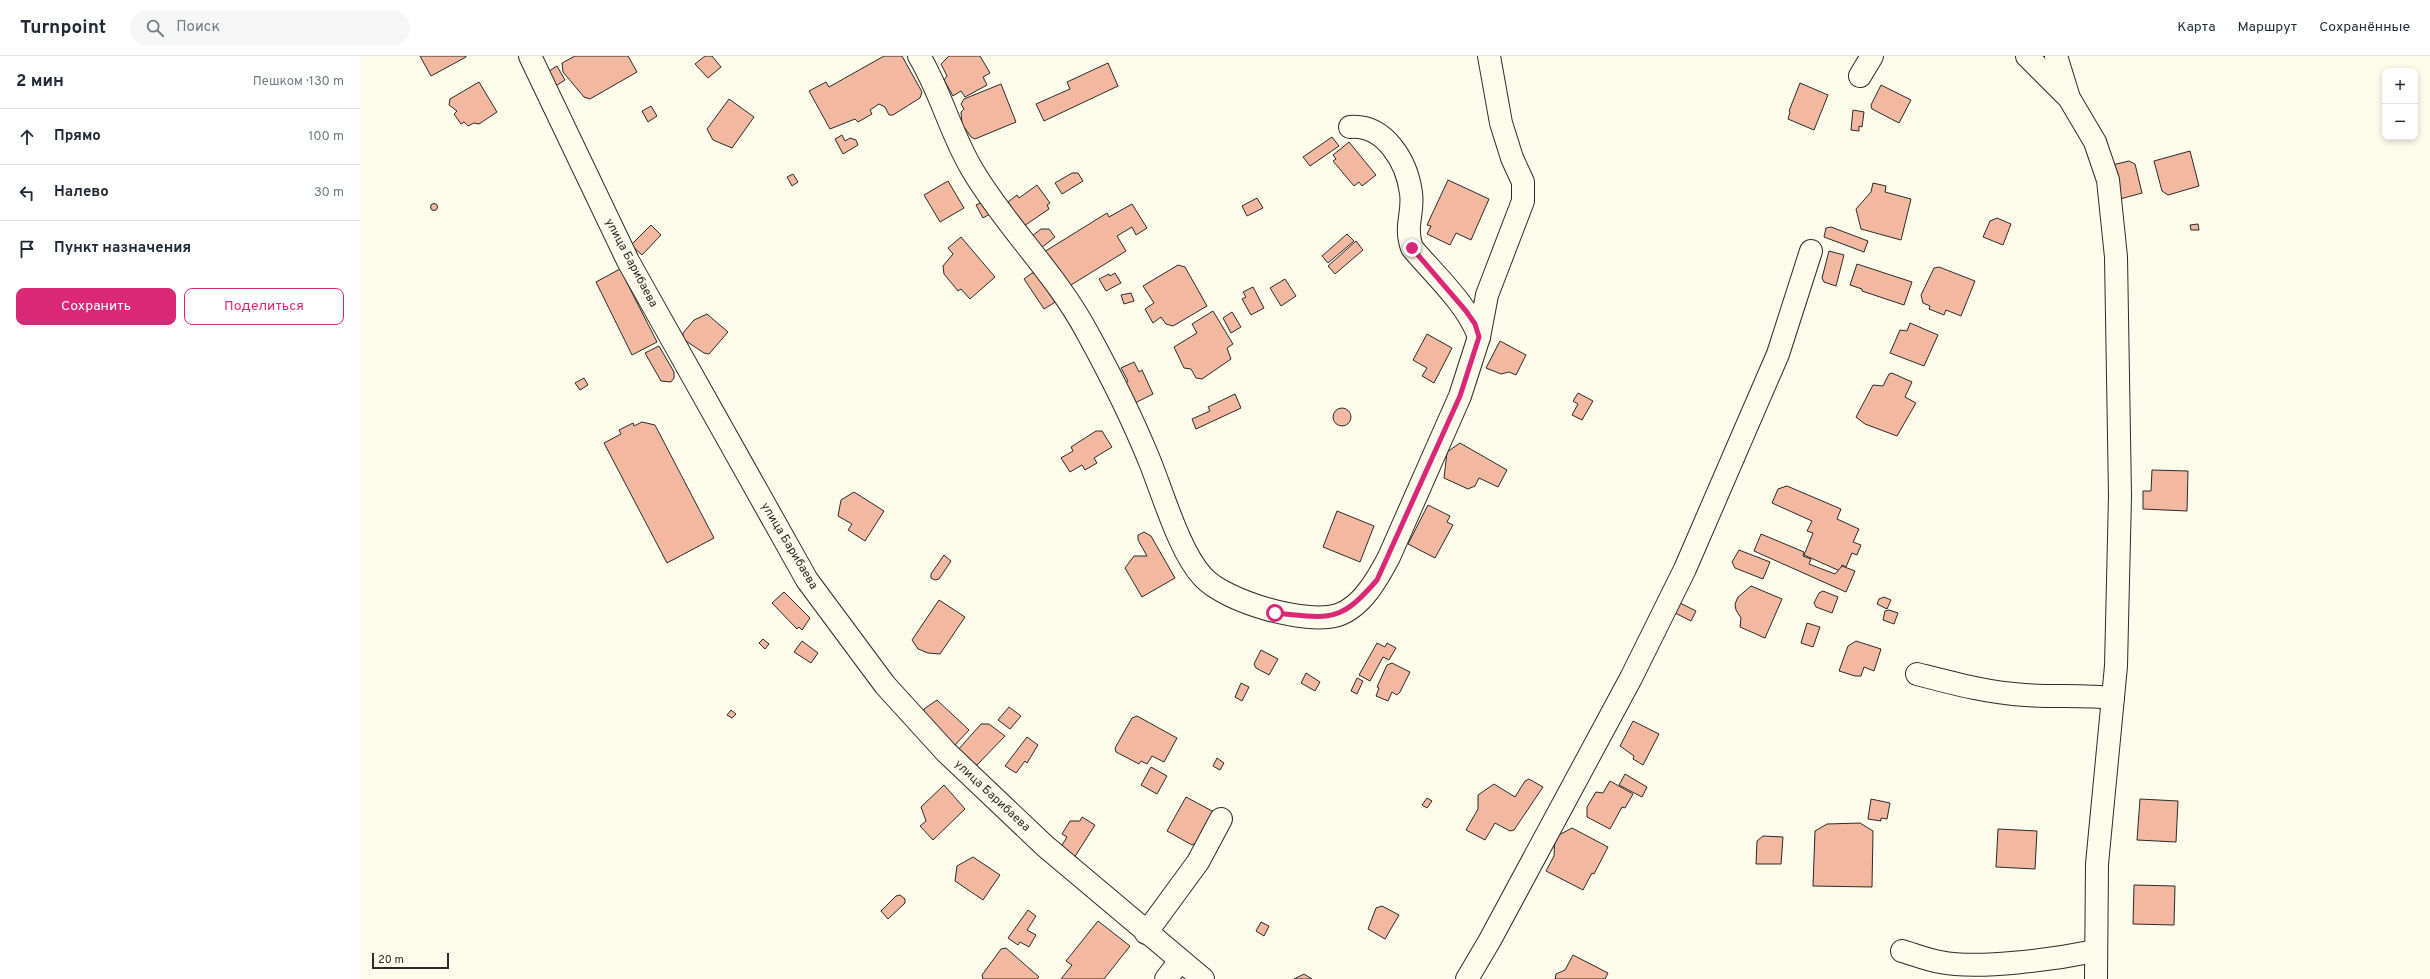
<!DOCTYPE html>
<html lang="ru">
<head>
<meta charset="utf-8">
<style>
	:root { --surface:#fff; --page:#f6f6f7; --text:#1f2937; --muted:#747a83; --line:#e0e1e3; --accent:#db2777 }
	body { margin:0; font-family:Overpass,sans-serif; background:var(--page); color:var(--text) }
	.controls { position:absolute; right:12px; top:12px; display:grid; overflow:hidden; border-radius:8px; box-shadow:0 2px 6px #0003 }
	.controls button { width:36px; height:36px; display:grid; place-items:center; padding:0; border:0; border-bottom:1px solid var(--line); background:var(--surface); color:var(--text); font:20px sans-serif }
	.scale { position:absolute; left:12px; bottom:10px; width:77px; box-sizing:border-box; padding-left:4px; border:2px solid #2b2b2b; border-top:0; font-size:11px; line-height:14px; white-space:nowrap; color:#2b2b2b; -webkit-text-stroke:3px #fdfbea; paint-order:stroke }
	.stop { position:absolute; width:12px; height:12px; margin:-9px; border:3px solid #db2777; border-radius:50%; background:#fff }
	.stop.end { background:#db2777; border-color:#fff; box-shadow:0 1px 4px #0008 }
	.list { margin:0; padding:0; list-style:none }
	h2 { display:flex; justify-content:space-between; align-items:center; height:52px; margin:0; padding:0 16px; font-size:17px }
	h2 small { font-size:13px; font-weight:400; color:var(--muted) }
	.list li { display:grid; grid-template-columns:26px 1fr auto; gap:12px; align-items:center; box-sizing:border-box; height:56px; padding:0 16px; border-top:1px solid var(--line) }
	.list b { display:block; font-size:15px; white-space:nowrap }
	.list em { font-size:13px; font-style:normal; color:var(--muted) }
	.actions { display:flex; gap:8px; padding:12px 16px }
	.actions a { flex:1; padding:9px 0; border:1px solid var(--accent); border-radius:8px; text-align:center; font-size:14px; color:var(--accent) }
	.actions .main { background:var(--accent); color:#fff }
	.icon { flex:none; width:22px; height:22px; fill:none; stroke:currentColor; stroke-width:2; stroke-linecap:round; stroke-linejoin:round }
	.map { position:relative; flex:none; width:2070px; height:923px; overflow:hidden }
	header { display:flex; align-items:center; gap:24px; box-sizing:border-box; height:56px; padding:0 20px; background:var(--surface); border-bottom:1px solid var(--line) }
	header strong { font-size:19px }
	nav { display:flex; gap:22px; margin-inline-start:auto; font-size:14px }
	.search { width:280px; height:36px; background:var(--page); display:flex; align-items:center; gap:10px; box-sizing:border-box; padding:0 14px; border-radius:22px; color:var(--muted); font-size:15px }
	main { display:flex }
	aside { flex:1; background:var(--surface) }
	.map>svg:first-child { display:block }
</style>
</head>
<body>
<header>
<strong>Turnpoint</strong>
<div class="search"><svg class="icon" aria-label="search" viewBox="0 0 24 24"><circle cx="10" cy="10" r="6"/><path d="M15 15l6 6"/></svg>Поиск</div>
<nav><a>Карта</a><a>Маршрут</a><a>Сохранённые</a></nav>
</header>
<main>
<aside>
<h2>2 мин<small>Пешком · 130 m</small></h2>
<ul class="list">
<li><svg class="icon" aria-label="ahead" viewBox="0 0 24 24"><path d="M12 20V5M6 11l6-6 6 6"/></svg><div><b>Прямо</b></div><em>100 m</em></li>
<li><svg class="icon" aria-label="left" viewBox="0 0 24 24"><path d="M17 20v-9H6M10 6l-5 5 5 5"/></svg><div><b>Налево</b></div><em>30 m</em></li>
<li><svg class="icon" aria-label="arrive" viewBox="0 0 24 24"><path d="M6 21V4h12l-3 4 3 4H6"/></svg><div><b>Пункт назначения</b></div></li>
</ul>
<div class="actions"><a class="main">Сохранить</a><a>Поделиться</a></div>
</aside>
<div class="map">
<svg width="2070" height="923" viewBox="0 0 2070 923">
	<rect width="100%" height="100%" fill="#fdfbea"/>
	<!-- building -->
	<g fill="#f2b8a0" stroke="#2b2b2b">
		<polygon points="60,0 106,0 106,1 71,20"/>
		<polygon points="215,0 268,0 277,16 230,43 224,41 203,16 202,7"/>
		<polygon points="345,0 352,0 361,11 348,22 335,8"/>
		<polygon points="524,0 542,0 562,36 560,42 533,59 529,59 525,51 519,48 510,54 512,58 498,66 495,63 470,73 449,35 466,26 469,31"/>
		<polygon points="589,0 620,0 630,17 623,21 627,29 605,41 601,35 593,40 584,24 587,20 581,8"/>
		<polygon points="748,7 758,30 684,65 676,48 710,33 707,26"/>
		<polygon points="197,10 205,24 194,31 186,17"/>
		<polygon points="119,26 137,56 119,68 114,67 108,70 104,66 101,68 94,58 97,55 89,49 90,43"/>
		<polygon points="1440,27 1468,39 1454,74 1428,63 1430,56 1429,55"/>
		<polygon points="641,28 656,66 615,83 611,81 602,68 601,56 604,53 601,48 604,43"/>
		<polygon points="1521,29 1551,44 1539,67 1512,53 1511,49"/>
		<polygon points="369,43 394,61 372,92 353,84 347,73"/>
		<polygon points="291,50 297,60 288,66 282,55"/>
		<polygon points="1493,54 1504,56 1502,71 1499,70 1499,75 1491,74"/>
		<polygon points="482,79 485,85 490,82 496,84 498,89 483,98 475,83"/>
		<polygon points="972,81 979,90 950,110 943,101"/>
		<polygon points="989,86 1016,119 1002,130 999,126 994,130 973,105 976,103 973,99"/>
		<polygon points="1830,95 1839,130 1808,139 1802,135 1794,105"/>
		<polygon points="1769,105 1775,108 1782,137 1760,143 1752,109"/>
		<polygon points="712,117 718,117 723,125 702,138 695,127"/>
		<polygon points="433,118 438,126 432,130 427,121"/>
		<polygon points="1088,124 1129,143 1111,184 1096,177 1090,189 1067,178 1071,170 1067,169"/>
		<polygon points="588,125 604,152 580,166 564,139"/>
		<polygon points="1513,127 1526,130 1525,136 1551,143 1541,184 1501,173 1496,153 1511,136"/>
		<polygon points="677,129 690,147 687,149 689,153 664,170 648,146 657,139 659,142"/>
		<polygon points="897,142 903,152 887,160 882,150"/>
		<polygon points="623,146 630,158 623,162 616,149"/>
		<circle cx="74" cy="151" r="3.5"/>
		<polygon points="772,148 787,172 776,179 772,171 757,180 766,195 711,229 705,227 684,196 747,157 749,161"/>
		<polygon points="1637,162 1651,168 1643,189 1623,181 1630,165"/>
		<polygon points="1838,168 1839,174 1831,174 1830,169"/>
		<polygon points="291,169 301,179 282,199 271,189"/>
		<polygon points="1471,171 1508,185 1504,196 1464,181 1466,172"/>
		<polygon points="681,173 689,173 695,181 681,192 672,180"/>
		<polygon points="987,178 994,185 968,207 962,200"/>
		<polygon points="601,181 635,221 610,243 601,233 598,235 584,218 583,210 593,198 588,192"/>
		<polygon points="996,185 1003,194 975,218 968,210"/>
		<polygon points="1469,195 1484,199 1476,230 1464,226 1462,222"/>
		<polygon points="1497,208 1552,226 1544,249 1502,235 1502,233 1490,229"/>
		<polygon points="818,209 825,211 847,250 813,270 806,268 801,261 793,267 785,253 794,247 783,230"/>
		<polygon points="1579,211 1615,225 1601,260 1586,254 1584,259 1569,253 1570,250 1563,247 1561,239 1574,212"/>
		<polygon points="260,213 297,286 272,299 236,226"/>
		<polygon points="672,217 679,219 697,245 684,253 664,223"/>
		<polygon points="755,217 761,227 746,235 739,223 749,218 750,220"/>
		<polygon points="925,223 936,240 921,250 910,232"/>
		<polygon points="893,231 904,252 891,259 882,243 886,241 883,236"/>
		<polygon points="771,237 774,245 764,248 761,239"/>
		<polygon points="853,255 873,288 867,292 871,303 842,323 836,322 831,313 824,312 814,291 837,277 832,268"/>
		<polygon points="872,256 881,271 871,277 863,262"/>
		<polygon points="347,258 368,276 349,298 344,297 323,283 323,277 334,264"/>
		<polygon points="1550,267 1578,279 1564,310 1530,297 1540,274 1547,275"/>
		<polygon points="1067,278 1092,292 1074,327 1062,320 1067,312 1053,304"/>
		<polygon points="1140,285 1166,299 1156,319 1149,316 1141,318 1126,312"/>
		<polygon points="299,290 314,316 314,322 311,326 301,325 285,297"/>
		<polygon points="774,306 779,316 782,314 793,338 769,350 759,330 768,325 761,312"/>
		<polygon points="1532,317 1552,326 1545,341 1556,347 1537,380 1505,368 1496,361 1513,329 1523,330 1529,318"/>
		<polygon points="224,322 228,329 220,334 215,327"/>
		<polygon points="1218,337 1233,345 1222,364 1212,359 1218,348 1213,345"/>
		<polygon points="875,338 881,352 836,373 832,363 850,355 848,351"/>
		<circle cx="982" cy="361" r="9"/>
		<polygon points="282,366 295,369 354,482 307,507 244,387 261,378 259,374 273,367 274,370"/>
		<polygon points="736,375 742,375 752,391 734,402 737,407 725,414 722,409 710,416 701,402 713,395 711,391"/>
		<polygon points="1100,387 1147,414 1138,431 1119,422 1115,430 1108,433 1084,422 1087,396"/>
		<polygon points="1792,414 1828,415 1827,455 1783,453 1783,435 1791,435"/>
		<polygon points="1427,430 1481,453 1477,463 1499,473 1493,486 1501,489 1497,499 1492,497 1486,511 1482,509 1480,515 1444,499 1453,477 1447,475 1452,465 1412,447 1418,433"/>
		<polygon points="494,436 524,455 505,485 488,474 492,468 478,460 481,444"/>
		<polygon points="1068,449 1090,460 1087,466 1093,469 1075,502 1048,488"/>
		<polygon points="977,455 1014,470 1000,506 963,491"/>
		<polygon points="784,476 791,480 815,522 782,541 765,512 774,500 787,500 778,484 778,479"/>
		<polygon points="1401,478 1444,496 1443,500 1451,503 1449,508 1475,518 1482,510 1495,515 1486,536 1394,495"/>
		<polygon points="1379,494 1410,506 1403,523 1375,512 1372,506"/>
		<polygon points="584,499 591,505 579,523 575,524 571,522 571,518"/>
		<polygon points="1391,530 1422,543 1405,582 1380,571 1381,562 1376,554 1375,548 1378,541"/>
		<polygon points="1463,535 1478,541 1472,557 1456,551 1454,547 1459,537"/>
		<polygon points="424,536 450,562 442,574 439,571 437,573 412,547"/>
		<polygon points="1524,541 1531,544 1527,553 1517,548 1519,543"/>
		<polygon points="579,544 605,561 580,598 568,597 558,593 552,584"/>
		<polygon points="1320,547 1336,555 1331,565 1315,557"/>
		<polygon points="1529,554 1538,557 1534,568 1523,564 1525,555"/>
		<polygon points="1447,567 1460,571 1453,591 1441,587"/>
		<polygon points="403,583 409,588 405,593 399,587"/>
		<polygon points="442,585 458,597 451,607 434,596"/>
		<polygon points="1496,585 1521,593 1514,615 1504,611 1501,620 1495,620 1479,615 1488,590"/>
		<polygon points="1017,587 1025,591 1027,587 1036,592 1029,604 1023,601 1010,625 999,619"/>
		<polygon points="901,594 918,603 909,619 896,612 894,608"/>
		<polygon points="1032,607 1050,616 1040,636 1037,639 1032,636 1028,645 1016,640 1019,632 1017,631 1027,609"/>
		<polygon points="946,617 960,626 955,635 941,627"/>
		<polygon points="997,622 1003,625 997,638 991,635"/>
		<polygon points="881,627 889,631 882,645 875,641"/>
		<polygon points="577,644 609,674 594,690 564,660 564,653"/>
		<polygon points="649,651 661,660 650,673 638,664"/>
		<polygon points="371,654 376,658 372,662 367,659"/>
		<polygon points="777,660 817,682 804,706 792,700 787,708 781,705 779,708 756,696 755,692 772,662"/>
		<polygon points="1273,665 1299,678 1283,709 1273,703 1274,700 1260,690"/>
		<polygon points="621,668 629,668 645,680 617,709 613,709 597,695"/>
		<polygon points="667,681 678,689 667,707 665,705 656,717 645,710"/>
		<polygon points="857,702 864,707 860,714 853,710"/>
		<polygon points="791,711 807,720 797,738 781,729"/>
		<polygon points="1265,718 1287,731 1282,741 1259,729"/>
		<polygon points="1169,723 1183,731 1154,774 1150,775 1135,767 1125,784 1106,774 1118,753 1118,739 1134,728 1155,741 1165,725"/>
		<polygon points="1250,725 1273,738 1265,752 1262,751 1250,773 1227,761 1227,751 1236,736 1243,737"/>
		<polygon points="584,729 605,753 573,784 560,770 566,765 561,751"/>
		<polygon points="826,741 854,756 837,786 832,789 807,775"/>
		<polygon points="1067,742 1072,745 1067,752 1062,749"/>
		<polygon points="1511,743 1530,747 1527,763 1521,762 1521,765 1508,763"/>
		<polygon points="1780,743 1818,745 1816,786 1777,784"/>
		<polygon points="722,761 735,769 714,802 699,794 707,781 702,778 710,765 720,765"/>
		<polygon points="1500,767 1513,775 1512,831 1453,830 1455,775 1467,768"/>
		<polygon points="1212,772 1248,791 1234,818 1232,817 1223,834 1186,815 1194,800 1195,781"/>
		<polygon points="1638,773 1677,775 1675,813 1636,811"/>
		<polygon points="1403,780 1423,781 1421,808 1396,808 1397,785"/>
		<polygon points="613,801 640,819 623,844 595,825 597,810"/>
		<polygon points="1774,829 1815,830 1814,869 1773,868"/>
		<polygon points="540,839 545,843 545,847 528,863 521,855 536,840"/>
		<polygon points="1022,850 1039,859 1025,883 1008,873 1016,852"/>
		<polygon points="668,854 676,860 667,874 676,879 669,891 660,886 658,889 648,882"/>
		<polygon points="738,865 770,890 744,923 701,923 712,909 706,905"/>
		<polygon points="901,866 909,870 904,880 896,875"/>
		<polygon points="646,892 679,921 677,923 623,923 622,919 641,893"/>
		<polygon points="1213,899 1248,917 1245,923 1195,923 1196,918 1205,914"/>
		<polygon points="944,918 952,923 934,923"/>
	</g>
	<g fill="none" stroke-linecap="round" stroke-linejoin="round">
		<!-- minor casing -->
		<g stroke="#2b2b2b" stroke-width="24">
			<g id="minor">
				<polyline points="170,0 268,205 447,524 525,629 586,696 685,790 843,923"/>
				<path d="M559 0C581 36 591 79 613 115 647 172 696 218 727 276 749 316 773 364 790 406 803 438 820 497 843 521 866 546 946 569 978 559 1002 551 1018 522 1029 501L1100 340 1119 281 1127 239 1163 145V126L1152 102 1141 67 1129 0"/>
				<polyline points="1667,0 1706,39"/>
				<polyline points="1696,0 1709,42 1735,86 1748,124 1756,201 1760,440 1756,610 1737,808 1736,923"/>
				<polyline points="1500,20 1512,0"/>
				<path d="M990 71C1025 68 1047 106 1051 137 1054 157 1044 170 1052 192 1074 218 1108 249 1119 281"/>
				<path d="M1557 618C1592 627 1628 637 1665 639 1694 641 1724 639 1753 642"/>
				<polyline points="786,877 838,806 861,763"/>
				<path d="M1542 895C1555 899 1568 904 1580 906 1619 914 1696 903 1735 895"/>
				<polyline points="806,923 820,905"/>
				<polyline points="1107,923 1130,884 1271,622 1325,513 1418,298 1451,195"/>
			</g>
		</g>
		<!-- minor -->
		<use href="#minor" stroke="#fdfbea" stroke-width="22"/>
	</g>
	<g fill="none" stroke-linecap="round" stroke-linejoin="round">
		<!-- route -->
		<path stroke="#db2777" stroke-width="5" d="M915 557C970 562 979 568 1017 524L1100 340 1119 281 1115 268 1106 255 1052 192"/>
	</g>
	<g text-anchor="middle" dominant-baseline="central" stroke-width="3" stroke-linejoin="round" paint-order="stroke">
		<!-- street labels -->
		<g font-size="12" fill="#2b2b2b" stroke="#fdfbea">
			<text transform="translate(271 207) rotate(62)">улица Барибаева</text>
			<text transform="translate(429 490) rotate(59)">улица Барибаева</text>
			<text transform="translate(632 740) rotate(43)">улица Барибаева</text>
		</g>
	</g>
</svg>
<div class="controls">
<button>+</button>
<button>−</button>
</div>
<div class="scale">20 m</div>
<div class="stop" style="left:915px;top:557px"></div>
<div class="stop end" style="left:1052px;top:192px"></div>
</div>
</main>
</body>
</html>
